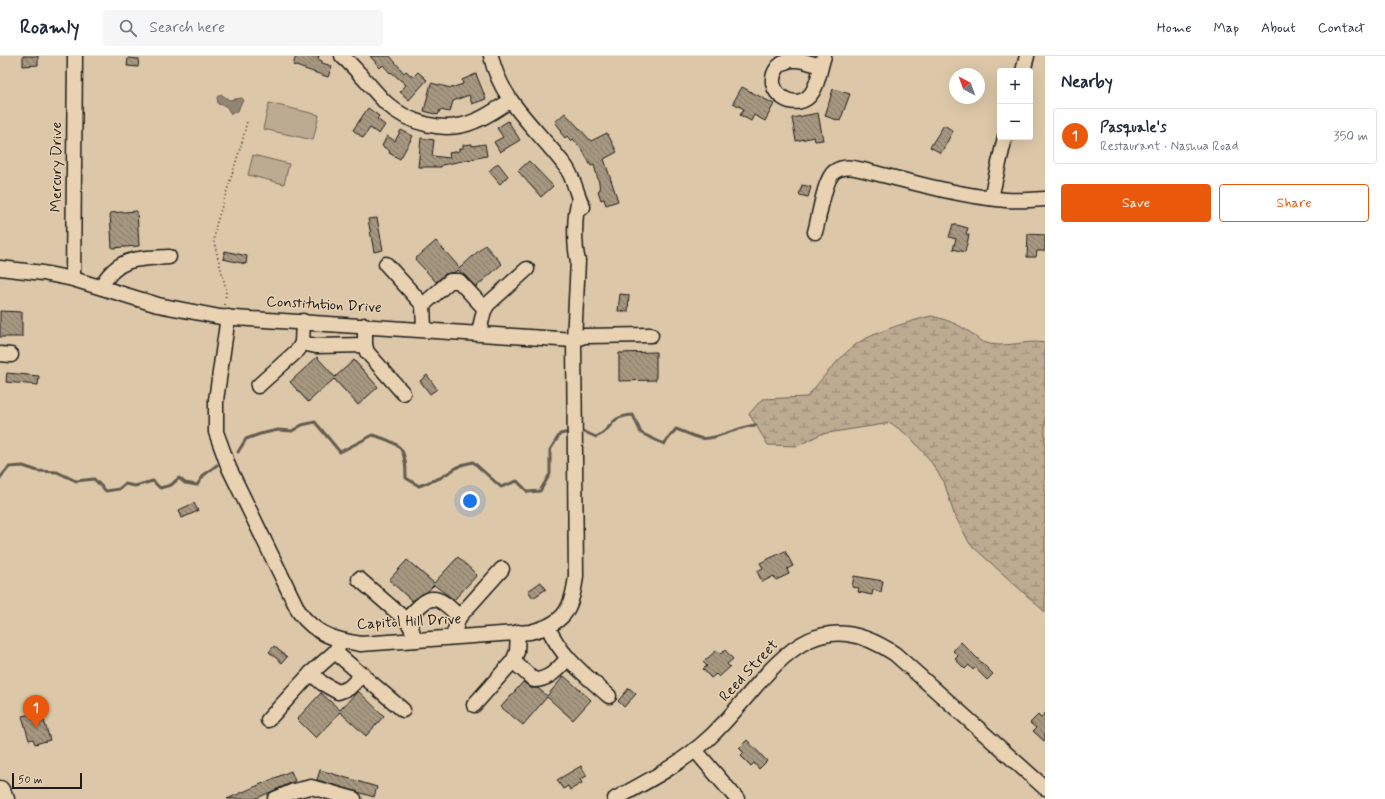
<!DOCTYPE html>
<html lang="en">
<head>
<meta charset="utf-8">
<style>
	:root { --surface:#fff; --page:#f6f6f7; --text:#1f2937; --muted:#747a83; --line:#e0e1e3; --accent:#ea580c }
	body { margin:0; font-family:Mynerve,sans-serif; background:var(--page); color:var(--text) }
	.controls { position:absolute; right:12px; top:12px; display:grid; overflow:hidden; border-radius:4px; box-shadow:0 4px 16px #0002 }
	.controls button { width:36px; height:36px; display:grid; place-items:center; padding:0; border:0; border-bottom:1px solid var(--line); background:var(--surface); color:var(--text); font:20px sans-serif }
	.compass { position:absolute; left:949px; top:12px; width:36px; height:36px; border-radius:50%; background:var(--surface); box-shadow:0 4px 16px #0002; rotate:319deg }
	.scale { position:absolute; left:12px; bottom:10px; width:70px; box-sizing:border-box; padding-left:4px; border:2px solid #1c1c1c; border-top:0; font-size:11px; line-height:14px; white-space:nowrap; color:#1c1c1c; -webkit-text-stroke:3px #e8d2b1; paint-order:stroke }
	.you { position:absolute; left:470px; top:445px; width:14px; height:14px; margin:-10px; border:3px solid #fff; border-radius:50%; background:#1a73e8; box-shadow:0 0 0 6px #1a73e833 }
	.badge { display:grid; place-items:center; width:26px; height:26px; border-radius:50%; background:var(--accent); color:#fff; font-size:13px; font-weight:700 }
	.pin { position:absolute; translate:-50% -33px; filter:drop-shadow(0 1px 2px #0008) }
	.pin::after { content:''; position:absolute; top:21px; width:14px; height:12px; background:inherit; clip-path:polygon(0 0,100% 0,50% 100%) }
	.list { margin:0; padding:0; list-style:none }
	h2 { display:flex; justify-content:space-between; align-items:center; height:52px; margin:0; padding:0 16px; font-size:17px }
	h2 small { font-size:13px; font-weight:400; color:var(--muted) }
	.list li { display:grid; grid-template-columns:26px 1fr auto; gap:12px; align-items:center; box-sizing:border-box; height:56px; margin:0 8px 8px; padding:0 8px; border:1px solid var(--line); border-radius:4px }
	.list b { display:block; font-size:15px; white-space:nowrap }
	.list p { margin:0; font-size:13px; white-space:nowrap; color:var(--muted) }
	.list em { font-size:13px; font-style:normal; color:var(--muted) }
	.actions { display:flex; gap:8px; padding:12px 16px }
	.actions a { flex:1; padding:9px 0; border:1px solid var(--accent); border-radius:4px; text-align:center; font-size:14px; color:var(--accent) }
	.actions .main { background:var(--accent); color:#fff }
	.icon { flex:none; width:22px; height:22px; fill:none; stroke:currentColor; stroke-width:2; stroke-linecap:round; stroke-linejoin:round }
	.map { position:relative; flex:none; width:1045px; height:743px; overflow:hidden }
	header { display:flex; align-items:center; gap:24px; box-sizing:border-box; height:56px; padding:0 20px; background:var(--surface); border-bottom:1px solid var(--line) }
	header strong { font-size:19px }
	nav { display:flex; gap:22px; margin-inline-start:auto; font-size:14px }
	.search { width:280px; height:36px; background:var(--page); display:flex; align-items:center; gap:10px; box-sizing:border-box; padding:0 14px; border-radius:4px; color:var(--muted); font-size:15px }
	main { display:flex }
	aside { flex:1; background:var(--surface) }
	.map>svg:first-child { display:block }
</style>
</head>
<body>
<header>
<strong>Roamly</strong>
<div class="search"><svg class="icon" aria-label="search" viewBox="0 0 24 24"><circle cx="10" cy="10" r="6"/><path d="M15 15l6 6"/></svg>Search here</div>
<nav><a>Home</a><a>Map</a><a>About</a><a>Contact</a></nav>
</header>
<main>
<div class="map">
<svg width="1045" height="743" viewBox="0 0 1045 743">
	<defs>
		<pattern id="wetland-marsh" width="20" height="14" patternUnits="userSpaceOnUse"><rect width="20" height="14" fill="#bcab91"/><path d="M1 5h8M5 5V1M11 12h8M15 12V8" fill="none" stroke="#988a76"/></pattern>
		<pattern id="building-back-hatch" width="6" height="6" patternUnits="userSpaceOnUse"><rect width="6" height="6" fill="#a69780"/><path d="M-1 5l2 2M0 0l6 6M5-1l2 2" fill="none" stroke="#867a68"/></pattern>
	</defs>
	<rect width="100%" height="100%" fill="#dcc7a8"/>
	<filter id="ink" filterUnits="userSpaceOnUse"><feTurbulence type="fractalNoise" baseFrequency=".025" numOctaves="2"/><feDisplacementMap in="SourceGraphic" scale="8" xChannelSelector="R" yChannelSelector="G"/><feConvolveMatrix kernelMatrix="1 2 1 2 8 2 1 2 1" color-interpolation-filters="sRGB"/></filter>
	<g filter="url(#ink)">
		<!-- wetland -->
		<path fill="url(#wetland-marsh)" stroke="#6c6456" d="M931 260C945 263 958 268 971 277 975 279 979 285 983 286 1003 294 1025 283 1045 287V556L970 488 954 458 944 426 929 403 910 381 891 367 821 378 797 390 768 389 749 358 762 343 807 341C822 323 843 295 863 284 884 273 908 266 931 260Z"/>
		<!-- pitch -->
		<g fill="#bcab91" stroke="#6c6456">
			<polygon points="269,47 319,59 313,84 263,73"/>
			<polygon points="253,99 289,108 284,128 248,119"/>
		</g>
		<!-- water -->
		<polygon fill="#938572" stroke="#635b50" points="221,38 229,44 242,42 244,45 241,47 238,55 231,58 226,50 218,48 217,41"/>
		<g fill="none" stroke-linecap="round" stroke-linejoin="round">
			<!-- stream -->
			<g stroke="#635b50" stroke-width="3">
				<path d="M578 376H585L596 381C615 372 607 361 633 359L641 377 664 388 676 373C684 376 692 380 700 382 715 385 739 370 756 369"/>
				<path d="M238 396 246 383 260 378 278 374 292 375 302 369 315 366 340 396 373 379C402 388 406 392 406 422L419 430 440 422 461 409 473 406 501 431 517 425 528 436 540 435 550 418V394L560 378 570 376"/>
				<polyline points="0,422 9,411 23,410 38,415 57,416 76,425 94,423 106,435 119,433 125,428 135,430 153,425 160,432 171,429 179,422 185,427 197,429 204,419 217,409"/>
			</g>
		</g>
		<!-- building -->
		<g fill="url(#building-back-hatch)" stroke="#1c1c1c">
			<polygon points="23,0 38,0 38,9 23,10"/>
			<polygon points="296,0 319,0 318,3 322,5 322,7 332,10 328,21 293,9"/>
			<polygon points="370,0 390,0 404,17 406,15 413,21 418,16 427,24 409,44 400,36 406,29 391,16 390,17 383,9 380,12"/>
			<polygon points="128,2 139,3 138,11 127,10"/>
			<polygon points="476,18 486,43 472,48 469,39 453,45 450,56 440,54 438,59 424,55 431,27 451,32 463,28 462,24"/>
			<polygon points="742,31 774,48 765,65 754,59 751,65 740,59 744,53 733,47"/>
			<polygon points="833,33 850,38 840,65 825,60"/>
			<polygon points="368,52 379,60 377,63 385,69 379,78 370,72 363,82 353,74"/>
			<polygon points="565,57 591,85 607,77 617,96 604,103 618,145 606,149 604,143 601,144 598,135 600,134 599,127 594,109 591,110 583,95 573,83 571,85 567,80 565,82 560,76 562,75 555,66"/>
			<polygon points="818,57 823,84 815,85 814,81 796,85 792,62"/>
			<polygon points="508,65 520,84 500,96 494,86 503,81 497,72"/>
			<polygon points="944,69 953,75 941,97 930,91"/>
			<polygon points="401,74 413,80 400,103 389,97 390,95 382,90 387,80 395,85"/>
			<polygon points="421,82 434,84 432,100 450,102 449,97 459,95 459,93 463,92 463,89 472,88 472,90 485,88 487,100 442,109 441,111 418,111"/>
			<polygon points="529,105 553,130 541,141 518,115"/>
			<polygon points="498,107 508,120 500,128 489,115"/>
			<polygon points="802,129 811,131 808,141 799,139"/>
			<polygon points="137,155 139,190 112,192 110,157"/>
			<polygon points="377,162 383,194 374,196 368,163"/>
			<polygon points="953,168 968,172 966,178 969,179 965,196 953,193 956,183 949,181"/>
			<polygon points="1028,178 1045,179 1045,195 1037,195 1036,201 1027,201"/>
			<polygon points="436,185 460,212 485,189 502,208 476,231 458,214 455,216 445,218 436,226 415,203"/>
			<polygon points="225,195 247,200 246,208 223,203"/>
			<polygon points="620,238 629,239 628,256 618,255"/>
			<polygon points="0,255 22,256 22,281 0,281"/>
			<polygon points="656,296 656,324 619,325 619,297"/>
			<polygon points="317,301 335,321 354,304 378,331 358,349 334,323 308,346 290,326"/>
			<polygon points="7,317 39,320 38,329 6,326"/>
			<polygon points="427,319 437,333 430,338 420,325"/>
			<polygon points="194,447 198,455 182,462 179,454"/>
			<polygon points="785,495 793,510 787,513 789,518 776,524 774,520 762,526 757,515 763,512 760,507"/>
			<polygon points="458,501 477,519 454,544 434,529 428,535 412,545 389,524 407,504 434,527"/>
			<polygon points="854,520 883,525 881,536 873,534 872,539 858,536 859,532 852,531"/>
			<polygon points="541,526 546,533 533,542 528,535"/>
			<polygon points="961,586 993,618 987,624 975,612 973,614 969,609 965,613 955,603 958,600 953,595"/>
			<polygon points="274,590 287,601 282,607 269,596"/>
			<polygon points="717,594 721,598 725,594 733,603 727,608 730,611 719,621 716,618 711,622 703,613 707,610 703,606"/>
			<polygon points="564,620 591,644 573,664 547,641 523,669 501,651 523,626 531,632 538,632 547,640"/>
			<polygon points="629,632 636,638 624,651 618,645"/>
			<polygon points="358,635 384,660 366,680 340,656 316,682 297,663 321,637 340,654"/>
			<polygon points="40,652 50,684 35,688 33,683 29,684 22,660 31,658 30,655"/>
			<polygon points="1045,657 1045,686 1033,675 1036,672 1030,667 1038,659 1041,662"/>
			<polygon points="747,684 767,705 759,713 754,707 751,710 741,700 744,697 739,692"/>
			<polygon points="581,710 587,720 580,723 582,727 570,734 568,730 563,733 557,724"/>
			<polygon points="320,714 377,731 374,741 317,724"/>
			<polygon points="291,715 295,725 255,743 227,743"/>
		</g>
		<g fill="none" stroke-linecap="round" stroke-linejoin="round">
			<!-- minor casing -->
			<g stroke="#1c1c1c" stroke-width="17">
				<g id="minor">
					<path d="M342 0C358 14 371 32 386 47 409 68 446 78 475 65 488 60 498 52 510 45"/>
					<path d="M491 0C501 47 539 74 566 111 575 124 576 138 583 151"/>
					<path d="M821 10C812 8 803 3 794 4 788 4 782 7 778 11 759 35 798 61 813 35 819 25 820 11 824 0"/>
					<polyline points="1023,15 1027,0"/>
					<polyline points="991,142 1005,81"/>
					<path d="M815 176C819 163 824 124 834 116 846 107 862 114 875 117 918 128 962 140 1006 144 1018 145 1032 144 1045 143"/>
					<polyline points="386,208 423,249"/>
					<polyline points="0,212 43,217 73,223 158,249 220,261 574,284 584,280 651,279"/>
					<polyline points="73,223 75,0"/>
					<path d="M101 231C117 201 138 202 169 201"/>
					<path d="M228 261 216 344V376L229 412 299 556C315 578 335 584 361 588L530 576C564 568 572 554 576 520L574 284 578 205C574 190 574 158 579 144"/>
					<polyline points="365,269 365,289 367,296 403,337"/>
					<polyline points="424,273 423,249 450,225 459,225 485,253"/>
					<polyline points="479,276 484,254 488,248 527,213"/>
					<polyline points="302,287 316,290 365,289"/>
					<polyline points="0,298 11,299"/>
					<polyline points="258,330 298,294 302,287 303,265"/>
					<polyline points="359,523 406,564 411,571 415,584"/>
					<polyline points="459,561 502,513"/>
					<path d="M406 564C429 539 434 534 459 561L453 580"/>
					<path d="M548 571C561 601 585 619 609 640"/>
					<polyline points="335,596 403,654"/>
					<path d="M513 605 534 624C549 624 558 613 567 603"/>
					<polyline points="311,617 322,627 338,636 349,632 363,618"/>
					<polyline points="474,649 513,605 517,596 518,576"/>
					<polyline points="268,664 311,617 335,596 341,585"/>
					<polyline points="695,694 737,743"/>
					<polyline points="275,743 294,735 311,731 354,743"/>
					<path d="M615 743C648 725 681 708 709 682 766 629 803 536 895 598L1045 732"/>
				</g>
			</g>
			<!-- major casing -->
			<g stroke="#1c1c1c" stroke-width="21">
				<polyline id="major" points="0,734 5,743"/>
			</g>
			<!-- path -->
			<polyline stroke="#1c1c1c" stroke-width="1.5" stroke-dasharray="1 3" stroke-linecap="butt" points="225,249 226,233 214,186 216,169 241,90 247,65"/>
			<!-- minor -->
			<use href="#minor" stroke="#e8d2b1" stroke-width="14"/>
			<!-- major -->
			<use href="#major" stroke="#e8d2b1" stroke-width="18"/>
		</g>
	</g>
	<g text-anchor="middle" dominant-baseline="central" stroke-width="3" stroke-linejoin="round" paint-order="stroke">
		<!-- street labels -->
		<g font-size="15" fill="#1c1c1c" stroke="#e8d2b1">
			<text transform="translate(57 111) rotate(-90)">Mercury Drive</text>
			<text transform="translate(324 249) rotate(3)">Constitution Drive</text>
			<text transform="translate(409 566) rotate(-3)">Capitol Hill Drive</text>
			<text transform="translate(749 615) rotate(-47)">Reed Street</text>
		</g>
	</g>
</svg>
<div class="controls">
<button>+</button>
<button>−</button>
</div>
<svg class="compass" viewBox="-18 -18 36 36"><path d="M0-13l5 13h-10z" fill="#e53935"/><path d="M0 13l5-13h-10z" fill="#747a83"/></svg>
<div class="scale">50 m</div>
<div class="you"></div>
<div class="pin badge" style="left:36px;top:672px">1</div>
</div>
<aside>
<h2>Nearby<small></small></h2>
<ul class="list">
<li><span class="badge">1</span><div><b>Pasquale's</b><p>Restaurant · Nashua Road</p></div><em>350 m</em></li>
</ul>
<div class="actions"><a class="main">Save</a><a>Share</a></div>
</aside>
</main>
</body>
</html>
